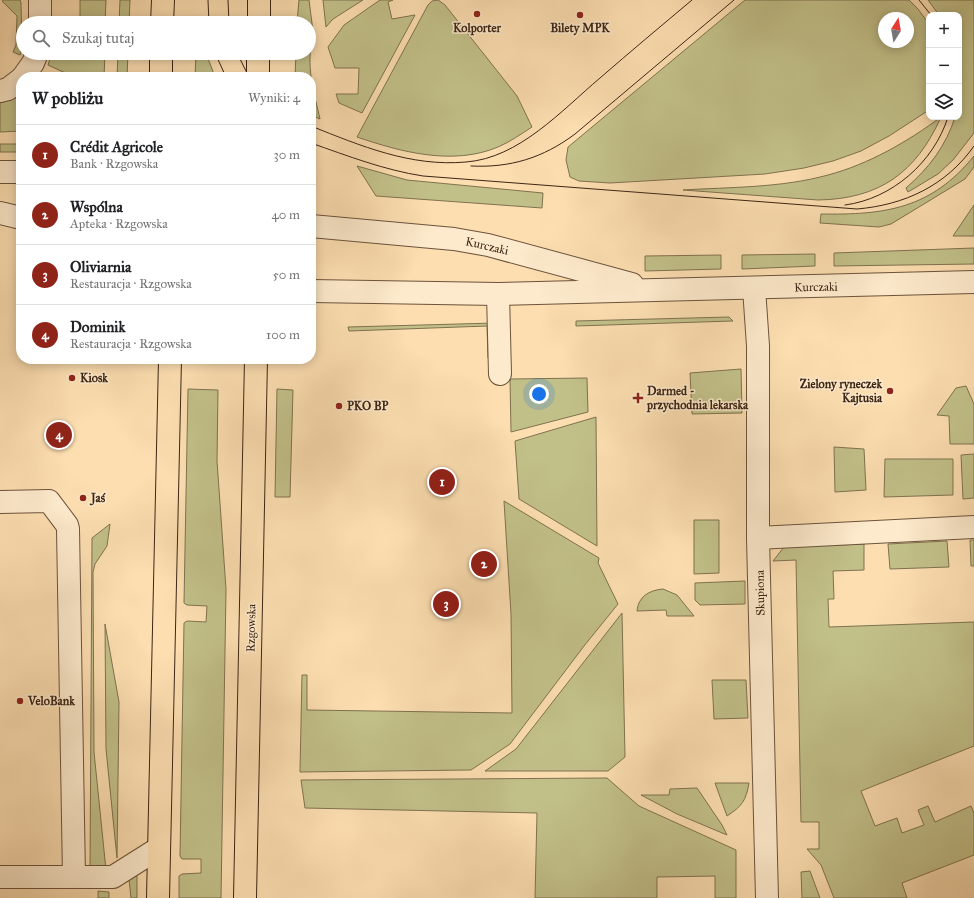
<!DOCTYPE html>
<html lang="pl">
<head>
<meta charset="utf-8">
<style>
	:root { --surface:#fff; --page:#f6f6f6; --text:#202124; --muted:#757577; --line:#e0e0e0; --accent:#8f2418 }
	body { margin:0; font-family:"IM FELL Great Primer",serif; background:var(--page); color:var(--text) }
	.controls { position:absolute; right:12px; top:12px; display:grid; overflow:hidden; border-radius:8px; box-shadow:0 2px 10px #0003 }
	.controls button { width:36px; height:36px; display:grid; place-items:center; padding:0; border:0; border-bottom:1px solid var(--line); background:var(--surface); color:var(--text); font:20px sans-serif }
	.compass { position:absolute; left:878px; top:12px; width:36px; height:36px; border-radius:50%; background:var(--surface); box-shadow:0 2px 10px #0003; rotate:11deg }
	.you { position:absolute; left:539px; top:394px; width:14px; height:14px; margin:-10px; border:3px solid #fff; border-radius:50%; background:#1a73e8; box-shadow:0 0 0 6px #1a73e833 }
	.badge { display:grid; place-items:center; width:26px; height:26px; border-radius:50%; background:var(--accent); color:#fff; font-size:13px; font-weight:700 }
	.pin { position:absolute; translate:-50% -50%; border:2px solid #fff; box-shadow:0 1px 4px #0006 }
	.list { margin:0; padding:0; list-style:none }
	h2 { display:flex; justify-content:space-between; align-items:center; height:52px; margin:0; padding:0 16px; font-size:17px }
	h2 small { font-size:13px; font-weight:400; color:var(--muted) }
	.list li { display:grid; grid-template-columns:26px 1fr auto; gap:12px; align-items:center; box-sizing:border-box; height:60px; padding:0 16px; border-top:1px solid var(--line) }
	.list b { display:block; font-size:15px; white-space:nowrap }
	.list p { margin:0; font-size:13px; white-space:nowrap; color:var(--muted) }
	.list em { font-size:13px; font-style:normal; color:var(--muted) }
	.icon { flex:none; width:22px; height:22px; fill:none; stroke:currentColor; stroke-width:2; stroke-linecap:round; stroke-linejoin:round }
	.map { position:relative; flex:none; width:974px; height:898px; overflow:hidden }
	.search { position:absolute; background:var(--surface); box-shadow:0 2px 10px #0003; left:16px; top:16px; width:300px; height:44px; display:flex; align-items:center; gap:10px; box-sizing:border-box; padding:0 14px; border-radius:22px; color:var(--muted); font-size:15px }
	.panel { position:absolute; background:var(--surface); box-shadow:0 2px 10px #0003; left:16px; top:72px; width:300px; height:292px; border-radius:16px }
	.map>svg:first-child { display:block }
</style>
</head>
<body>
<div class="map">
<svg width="974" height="898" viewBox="0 0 974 898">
	<rect width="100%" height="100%" fill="#fcdeb1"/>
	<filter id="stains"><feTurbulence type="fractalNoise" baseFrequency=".005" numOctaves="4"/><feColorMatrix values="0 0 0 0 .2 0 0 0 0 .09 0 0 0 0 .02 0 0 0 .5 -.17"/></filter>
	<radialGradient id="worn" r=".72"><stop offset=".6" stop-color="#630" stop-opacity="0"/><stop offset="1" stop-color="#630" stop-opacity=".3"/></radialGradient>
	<!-- green -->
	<g fill="#c2c089" stroke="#80724f" fill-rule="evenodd">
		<polygon points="4,0 20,0 21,3 22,49 20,55 13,52 16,45 17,16 2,1"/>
		<polygon points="80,0 106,0 105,23 80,23"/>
		<polygon points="120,0 130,0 129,23 119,23"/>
		<path d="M299 0H309L314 39C304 60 315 97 320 119L311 115V77H295L296 53H309V23H297Z"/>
		<polygon points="323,0 363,0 333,19 326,27"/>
		<polygon points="380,0 393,0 388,2 392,19 415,15 362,113 339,103 336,94 358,94 359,68 335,68 328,47 344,25"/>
		<path d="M438 0 445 5 517 96 532 127C521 134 510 142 498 147 453 166 401 152 357 137L428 5 432 1Z"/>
		<path d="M745 0H909L918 9 929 24V110L889 136 861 151 833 161 804 168 765 174 610 183 579 181 570 177 566 160 568 147ZM884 18H908V42H884Z"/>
		<path d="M928 0H974V133L953 160 938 174 908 192 906 188C929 168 946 146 955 117H959L960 73 959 15H939Z"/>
		<polygon points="52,53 105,53 104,77 74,77 48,65"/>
		<polygon points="118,53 128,53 127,77 117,77"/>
		<polygon points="196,53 206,53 215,77 195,77"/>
		<polygon points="21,96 21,131 0,132 0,103"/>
		<path d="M941 117C916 173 879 199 818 200L683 190C731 187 781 188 828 175 869 164 907 142 941 117Z"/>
		<rect x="0" y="144" width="21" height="8"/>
		<path d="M974 156V167L965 179 891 224 879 227 820 223 821 214C885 215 931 209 974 156Z"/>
		<polygon points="357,166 407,180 543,193 542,208 376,196"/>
		<polygon points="974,205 974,236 953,236"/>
		<polygon points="974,248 974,264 834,266 834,253"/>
		<polygon points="815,254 815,266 742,269 742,255"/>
		<polygon points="721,255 721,269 645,271 645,256"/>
		<polygon points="729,317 733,321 576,326 576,321"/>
		<polygon points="495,323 496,358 488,358 487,326 349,331 348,327"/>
		<polygon points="741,369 742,413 692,414 690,373"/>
		<polygon points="587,378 588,412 511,432 510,379"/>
		<polygon points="966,386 974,404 974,444 950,444 949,416 937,415 956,388"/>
		<polygon points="188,389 218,390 217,461 226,589 221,898 179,898 179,876 182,874 201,873 201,859 182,859 180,856 184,623 187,621 206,622 207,606 187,605 184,603"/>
		<polygon points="277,389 293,390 290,497 275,497"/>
		<polygon points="596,417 597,546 519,499 515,441"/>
		<polygon points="834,447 864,449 866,490 835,492"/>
		<polygon points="974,454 974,498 963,499 961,455"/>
		<polygon points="885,459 953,459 953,495 884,497"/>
		<polygon points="504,501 599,558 598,563 618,604 584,646 510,744 471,770 300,772 302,675 307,675 307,710 512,713 511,614"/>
		<polygon points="694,520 719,520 719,573 694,574"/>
		<polygon points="110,524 107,546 95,564 93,572 94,752 106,870 90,870 92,538"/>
		<polygon points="970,540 974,540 974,566 971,566"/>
		<polygon points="947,541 949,567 890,569 888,544"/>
		<polygon points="864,544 864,570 833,571 834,599 828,599 829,627 974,622 974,746 861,791 875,826 897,818 902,833 924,825 918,810 928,806 935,822 971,806 974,813 974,855 902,883 907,898 834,898 821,865 807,849 819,849 819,822 801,822 796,560 773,561 784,547"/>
		<polygon points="745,581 745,604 700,605 695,600 695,583"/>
		<path d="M663 589 677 595 694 616H667L666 610 637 611C638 597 649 590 663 589Z"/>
		<polygon points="622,613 625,757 608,771 485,771 516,749"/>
		<polygon points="105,624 119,702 117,858 106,749"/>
		<polygon points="712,680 746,680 748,718 714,719"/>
		<polygon points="607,778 639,806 736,850 736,898 715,898 715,876 657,877 657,898 535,898 537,813 305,808 301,780"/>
		<path d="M749 783C746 801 742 806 727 816L715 783Z"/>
		<polygon points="697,788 722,825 727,835 677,814 641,795 669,795 670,789"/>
		<polygon points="810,871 820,898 802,898 801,872"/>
		<polygon points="137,873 137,898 131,898 129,879"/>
		<polygon points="98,891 109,892 109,898 98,898"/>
	</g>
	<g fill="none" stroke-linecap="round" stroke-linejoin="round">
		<!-- minor casing -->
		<g stroke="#6d533c" stroke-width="24">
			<g id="minor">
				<polyline points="40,23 40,0"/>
				<polyline points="23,77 33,63 37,53"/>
				<polyline points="0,91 8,89 21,79"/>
				<polyline points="0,172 21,172"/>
				<polyline points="0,213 21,218"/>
				<polyline points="311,226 454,239 488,245 632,284"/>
				<polyline points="754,288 758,346 758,538 767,898"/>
				<polyline points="311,291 498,294 974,282"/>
				<polyline points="498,294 500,374"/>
				<polyline points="0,502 49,501 67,525 68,529 74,877"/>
				<polyline points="758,538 974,527"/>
				<polyline points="0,877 113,877 159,848"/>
			</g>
		</g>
		<!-- major casing -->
		<g stroke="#3d2515" stroke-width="24">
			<g id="major">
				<polyline points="162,23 163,0"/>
				<polyline points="259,23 259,0"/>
				<polyline points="161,77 161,53"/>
				<polyline points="258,77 258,53"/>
				<polyline points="158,898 170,359"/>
				<polyline points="245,898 256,359"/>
			</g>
		</g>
		<!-- minor -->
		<use href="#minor" stroke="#fdeacc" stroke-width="22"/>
		<!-- major -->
		<use href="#major" stroke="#fcdeb1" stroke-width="22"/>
		<!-- tram -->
		<g stroke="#3d2515" stroke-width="1">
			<polyline points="208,0 209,23"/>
			<polyline points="228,0 229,23"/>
			<polyline points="919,0 931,15"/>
			<polyline points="215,53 226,77"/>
			<polyline points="237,53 249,77"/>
			<path d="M311 126C361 146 411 167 466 162 519 158 561 111 600 78 630 52 661 26 692 0"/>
			<path d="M311 143C348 156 384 170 423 176L857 209C904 205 946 186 974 146"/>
			<path d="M471 166C510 168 543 158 575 134L734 0"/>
			<path d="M845 205C892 199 934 162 948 117"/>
		</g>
	</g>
	<!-- markers -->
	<g fill="#8f2418" stroke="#fdeacc" stroke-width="1.5">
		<circle cx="477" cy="14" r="4"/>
		<circle cx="580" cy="15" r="4"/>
		<circle cx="72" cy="378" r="4"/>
		<circle cx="890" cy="391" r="4"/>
		<path d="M636 392h4v4h4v4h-4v4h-4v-4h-4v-4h4z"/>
		<circle cx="339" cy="406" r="4"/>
		<circle cx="83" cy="498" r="4"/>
		<circle cx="20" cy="701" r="4"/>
	</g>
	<g text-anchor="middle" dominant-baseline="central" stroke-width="3" stroke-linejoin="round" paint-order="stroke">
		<!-- poi labels -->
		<g font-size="12" font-weight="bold" fill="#3d2515" stroke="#fdeacc" text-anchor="start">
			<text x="477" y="28" text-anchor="middle">Kolporter</text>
			<text x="580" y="28" text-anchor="middle">Bilety MPK</text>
			<text x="80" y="378">Kiosk</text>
			<text x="882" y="384" text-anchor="end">Zielony ryneczek<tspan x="882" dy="14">Kajtusia</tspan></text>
			<text x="647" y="391">Darmed -<tspan x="647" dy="14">przychodnia lekarska</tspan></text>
			<text x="347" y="406">PKO BP</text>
			<text x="91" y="498">Jaś</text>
			<text x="28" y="701">VeloBank</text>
		</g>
		<!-- street labels -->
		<g font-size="12" fill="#3d2515" stroke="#fdeacc">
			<text transform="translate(487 246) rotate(13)">Kurczaki</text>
			<text transform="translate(816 287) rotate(-1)">Kurczaki</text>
			<text transform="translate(760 593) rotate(-91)">Skupiona</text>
			<text transform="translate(251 628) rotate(-89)">Rzgowska</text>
		</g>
	</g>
	<rect width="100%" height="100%" filter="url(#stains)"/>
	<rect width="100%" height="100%" fill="url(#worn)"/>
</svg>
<div class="controls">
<button>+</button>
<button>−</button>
<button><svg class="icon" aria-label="layers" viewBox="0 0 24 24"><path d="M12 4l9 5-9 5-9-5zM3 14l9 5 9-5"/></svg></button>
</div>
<svg class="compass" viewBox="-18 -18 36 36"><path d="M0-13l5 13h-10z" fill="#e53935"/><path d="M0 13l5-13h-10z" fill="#757577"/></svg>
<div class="you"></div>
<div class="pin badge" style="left:442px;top:482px">1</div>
<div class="pin badge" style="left:484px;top:564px">2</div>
<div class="pin badge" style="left:446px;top:604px">3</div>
<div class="pin badge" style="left:59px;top:435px">4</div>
<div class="search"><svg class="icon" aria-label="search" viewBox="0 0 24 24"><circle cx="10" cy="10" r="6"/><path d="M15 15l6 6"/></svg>Szukaj tutaj</div>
<section class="panel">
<h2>W pobliżu<small>Wyniki: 4</small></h2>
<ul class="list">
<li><span class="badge">1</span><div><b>Crédit Agricole</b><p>Bank · Rzgowska</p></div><em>30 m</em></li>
<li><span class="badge">2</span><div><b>Wspólna</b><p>Apteka · Rzgowska</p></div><em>40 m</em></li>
<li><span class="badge">3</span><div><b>Oliviarnia</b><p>Restauracja · Rzgowska</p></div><em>50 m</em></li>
<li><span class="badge">4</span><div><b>Dominik</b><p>Restauracja · Rzgowska</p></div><em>100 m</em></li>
</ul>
</section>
</div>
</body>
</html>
